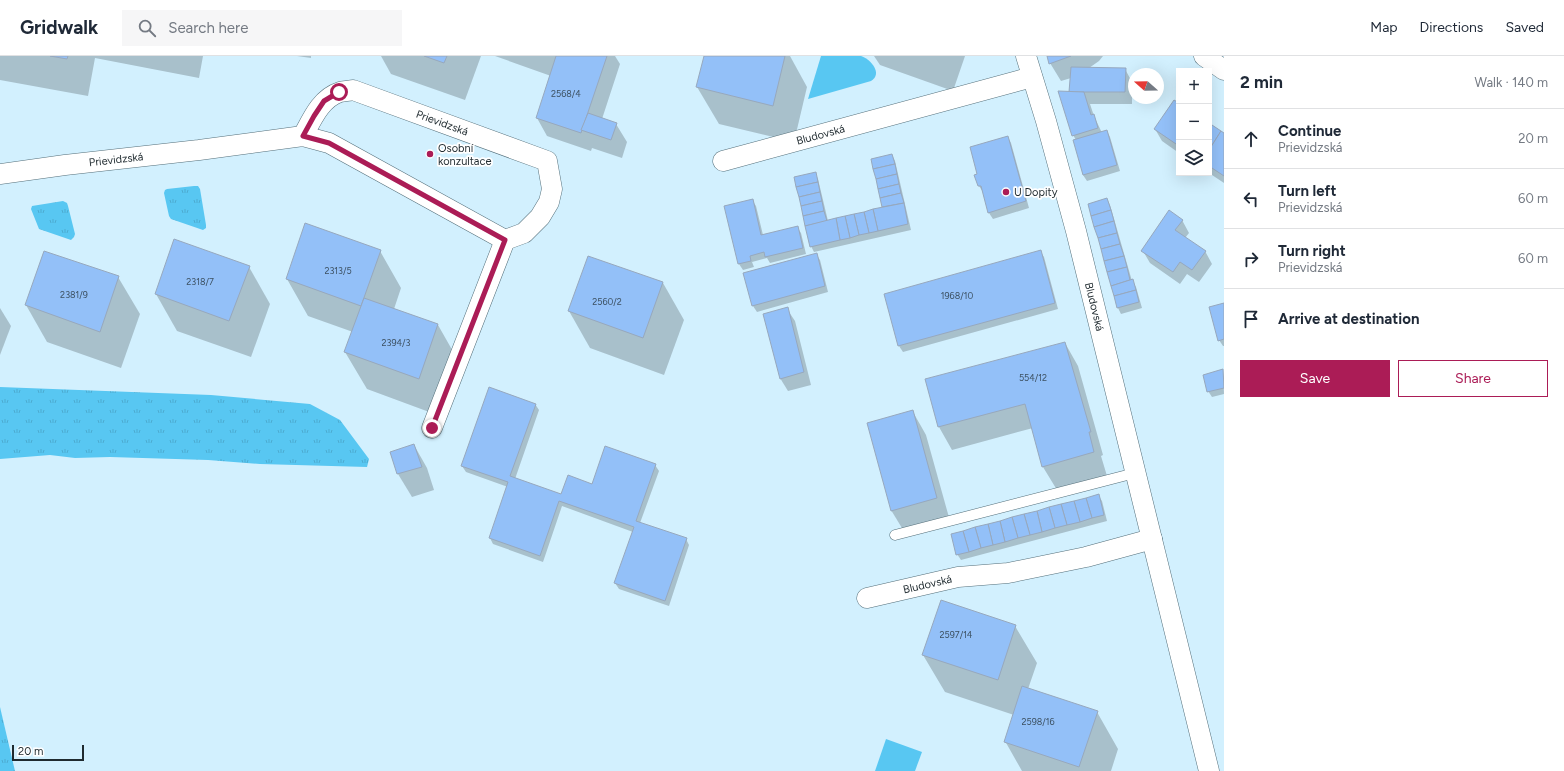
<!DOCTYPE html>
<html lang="en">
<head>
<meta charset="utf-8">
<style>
	:root { --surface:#fff; --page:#f6f6f7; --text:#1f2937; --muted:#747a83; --line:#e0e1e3; --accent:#ab1c56 }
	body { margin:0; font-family:Figtree,sans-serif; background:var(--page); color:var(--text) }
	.controls { position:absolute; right:12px; top:12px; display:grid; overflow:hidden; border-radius:0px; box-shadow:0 4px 16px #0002 }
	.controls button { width:36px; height:36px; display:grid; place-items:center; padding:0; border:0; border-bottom:1px solid var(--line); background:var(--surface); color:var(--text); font:20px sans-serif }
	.compass { position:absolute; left:1128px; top:12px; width:36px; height:36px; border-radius:50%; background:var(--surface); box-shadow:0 4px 16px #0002; rotate:290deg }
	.scale { position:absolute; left:12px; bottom:10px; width:72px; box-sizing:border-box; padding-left:4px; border:2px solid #1f2a2f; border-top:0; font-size:11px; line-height:14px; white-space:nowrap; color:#1f2a2f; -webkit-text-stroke:3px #fff; paint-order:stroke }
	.stop { position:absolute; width:12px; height:12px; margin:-9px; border:3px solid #ab1c56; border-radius:50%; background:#fff }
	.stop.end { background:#ab1c56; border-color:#fff; box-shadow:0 1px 4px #0008 }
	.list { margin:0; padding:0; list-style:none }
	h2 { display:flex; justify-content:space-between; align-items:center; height:52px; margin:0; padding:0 16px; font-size:17px }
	h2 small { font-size:13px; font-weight:400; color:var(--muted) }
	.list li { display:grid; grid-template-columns:26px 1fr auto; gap:12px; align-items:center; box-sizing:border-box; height:60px; padding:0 16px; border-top:1px solid var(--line) }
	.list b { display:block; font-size:15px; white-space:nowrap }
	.list p { margin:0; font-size:13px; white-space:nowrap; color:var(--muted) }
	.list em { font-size:13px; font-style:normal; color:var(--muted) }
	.actions { display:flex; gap:8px; padding:12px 16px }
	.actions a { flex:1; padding:9px 0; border:1px solid var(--accent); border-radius:0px; text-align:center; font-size:14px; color:var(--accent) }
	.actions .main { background:var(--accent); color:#fff }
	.icon { flex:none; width:22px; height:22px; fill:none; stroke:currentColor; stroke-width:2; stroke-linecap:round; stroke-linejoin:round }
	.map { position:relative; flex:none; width:1224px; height:715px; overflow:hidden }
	header { display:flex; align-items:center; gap:24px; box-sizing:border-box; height:56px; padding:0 20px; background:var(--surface); border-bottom:1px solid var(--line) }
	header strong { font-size:19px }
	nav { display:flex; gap:22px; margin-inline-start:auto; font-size:14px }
	.search { width:280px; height:36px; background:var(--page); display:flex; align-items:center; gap:10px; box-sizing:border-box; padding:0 14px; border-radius:0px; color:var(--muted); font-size:15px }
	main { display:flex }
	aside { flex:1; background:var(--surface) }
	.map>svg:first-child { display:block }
</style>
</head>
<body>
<header>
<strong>Gridwalk</strong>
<div class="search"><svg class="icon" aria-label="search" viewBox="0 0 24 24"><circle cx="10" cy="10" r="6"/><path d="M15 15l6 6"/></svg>Search here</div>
<nav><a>Map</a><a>Directions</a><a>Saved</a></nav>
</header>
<main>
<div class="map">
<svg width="1224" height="715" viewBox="0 0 1224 715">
	<defs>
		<pattern id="grass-tufts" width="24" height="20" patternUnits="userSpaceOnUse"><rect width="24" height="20" fill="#58c7f2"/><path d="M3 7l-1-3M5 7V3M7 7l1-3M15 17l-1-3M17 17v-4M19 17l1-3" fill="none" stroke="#4cabd0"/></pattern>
	</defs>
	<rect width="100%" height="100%" fill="#d2f0fe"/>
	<!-- grass -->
	<g fill="url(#grass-tufts)">
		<polygon points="194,130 198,130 200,133 206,169 206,172 203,174 171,163 169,160 164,137 165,134 167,133"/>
		<polygon points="63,145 67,147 68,150 75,178 74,181 71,184 39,173 31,153 32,150"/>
		<polygon points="0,331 211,339 310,348 340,364 369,403 367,411 260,408 208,404 110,401 75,402 50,399 0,403"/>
		<polygon points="0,651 15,715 0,715"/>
	</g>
	<!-- park -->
	<g fill="#58c7f2">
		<path d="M821 0H861C871 3 883 18 871 25L808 43Z"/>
		<polygon points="886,683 922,696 915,715 875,715"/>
	</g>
	<!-- shadow -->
	<g fill="#0003">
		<polygon points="0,0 203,0 199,22 95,2 88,40 0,24"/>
		<polygon points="297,0 311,0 311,2"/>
		<polygon points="381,0 481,0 465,44 391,18"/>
		<polygon points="495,0 615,0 620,8 602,63 616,68 627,86 622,102 592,92 591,95 547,80 537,62 551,20"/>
		<polygon points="705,0 790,0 807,31 794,86 719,68 697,31"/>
		<polygon points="874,0 965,0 953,35 880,9"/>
		<polygon points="1048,0 1103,0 1099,5 1089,12 1125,13 1132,26 1132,48 1090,48 1094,60 1102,77 1107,75 1110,81 1120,115 1087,125 1083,119 1076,84 1073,79 1069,37 1071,22 1061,25 1050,7"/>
		<polygon points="1179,48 1179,97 1162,85 1155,73"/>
		<polygon points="1209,69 1224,79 1224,127 1209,117"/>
		<polygon points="1008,81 1011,87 1029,152 993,163 989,157 983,136 979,130 976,119 978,119"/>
		<polygon points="892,99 895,105 911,174 814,196 811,190 815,117 818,123 828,165 883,152 872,104"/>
		<polygon points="1107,143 1110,149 1132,225 1136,231 1142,252 1121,258 1118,252 1089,148"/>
		<polygon points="752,144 756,150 763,179 797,171 801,177 806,198 770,207 767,202 752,206 754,211 743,214 739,208"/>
		<polygon points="1182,164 1189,177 1185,182 1205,195 1212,208 1199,226 1187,218 1180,228 1150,207 1143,195"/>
		<polygon points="380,195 401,232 394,253 438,269 459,306 440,360 367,333 345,296 353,276 308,260 287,223"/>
		<polygon points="1040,195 1044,201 1058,253 903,296 899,290"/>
		<polygon points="44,196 118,221 140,258 121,312 47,286 26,249"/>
		<polygon points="816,198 820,204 828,236 757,256 753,250"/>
		<polygon points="249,211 270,248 251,301 177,275 156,238"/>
		<polygon points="663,227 684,264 664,319 590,292 569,255"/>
		<polygon points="1224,248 1224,290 1223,290 1219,284"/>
		<polygon points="0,252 11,270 0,299"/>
		<polygon points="787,253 795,265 811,329 788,335 780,322"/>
		<polygon points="1065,287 1078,310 1103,399 1101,400 1107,420 1057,434 1043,411 1033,372 952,394 939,371 927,324"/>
		<polygon points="1223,314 1224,338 1212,341 1208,335"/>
		<polygon points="535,348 539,354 515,423 562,439 655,409 659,415 640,467 686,483 689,489 669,550 619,533 615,527 633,476 562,450 543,506 493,488 490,482 508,431 466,416 462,410"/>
		<polygon points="913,356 926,379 950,465 905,477 891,454"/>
		<polygon points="414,389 427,412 434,434 412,441 398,418 391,397"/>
		<polygon points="1098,439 1102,445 1107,465 961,504 957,498"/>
		<polygon points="1015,570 1037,607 1028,633 1097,656 1118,693 1111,715 1022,715 1005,685 1014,659 945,636 923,599"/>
	</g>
	<!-- building -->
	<g fill="#93c0f8" stroke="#97a8bd">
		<polygon points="50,0 68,0 67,3"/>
		<polygon points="424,0 447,0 444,7"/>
		<polygon points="556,0 607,0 581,77 536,62"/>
		<polygon points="704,0 785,0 773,50 696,31"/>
		<polygon points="1047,0 1071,0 1049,8"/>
		<polygon points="1071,11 1126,12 1125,36 1069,36"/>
		<polygon points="1058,35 1084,36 1091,59 1094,58 1098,72 1072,80"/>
		<polygon points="1174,44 1179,47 1179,90 1154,73"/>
		<polygon points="588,57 617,67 611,84 581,74"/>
		<polygon points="1209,67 1221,75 1209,94"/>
		<polygon points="1107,74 1117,109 1083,119 1073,84"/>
		<polygon points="1221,75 1224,77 1224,120 1209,110 1209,94"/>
		<polygon points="1008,80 1026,145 988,157 981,130 978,130 974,119 977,118 970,91"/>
		<polygon points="892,98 895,108 873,113 871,103"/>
		<polygon points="895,108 897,118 876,123 873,113"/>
		<polygon points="816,116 818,126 796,131 794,121"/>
		<polygon points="897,118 899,128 878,133 876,123"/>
		<polygon points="818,126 820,136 799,141 796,131"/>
		<polygon points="899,128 901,137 880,142 878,133"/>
		<polygon points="820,136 822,145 801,150 799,141"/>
		<polygon points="901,137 904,147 882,151 880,142"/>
		<polygon points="1107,142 1111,154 1091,160 1088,148"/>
		<polygon points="753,143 761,179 798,170 803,192 765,201 764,196 750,200 751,205 738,208 724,150"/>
		<polygon points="822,145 824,155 803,160 801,150"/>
		<polygon points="904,147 908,168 878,175 873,153"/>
		<polygon points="873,153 878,175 869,177 864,156"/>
		<polygon points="1111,154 1114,165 1094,171 1091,160"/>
		<polygon points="1169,154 1183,164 1175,174 1206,195 1192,214 1180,206 1173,216 1141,195"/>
		<polygon points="824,155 827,165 805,170 803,160"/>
		<polygon points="864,156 869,177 859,179 854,158"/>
		<polygon points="854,158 859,179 850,182 845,160"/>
		<polygon points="845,160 850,182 840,184 836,162"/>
		<polygon points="836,162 840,184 810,191 805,170"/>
		<polygon points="1114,165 1117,177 1098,182 1094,171"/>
		<polygon points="305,167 381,194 361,250 286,223"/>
		<polygon points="1117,177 1120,188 1101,193 1098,182"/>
		<polygon points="174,183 250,210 229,265 155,238"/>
		<polygon points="1120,188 1124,200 1104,205 1101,193"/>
		<polygon points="1041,194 1055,247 898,290 884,238"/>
		<polygon points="44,195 119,220 100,276 25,249"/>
		<polygon points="817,197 825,230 752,250 743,217"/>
		<polygon points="588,200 663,226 643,282 568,255"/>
		<polygon points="1124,200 1127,211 1107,216 1104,205"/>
		<polygon points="1127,211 1130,224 1111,230 1107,216"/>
		<polygon points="1133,223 1136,234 1114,240 1111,230"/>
		<polygon points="1136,234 1139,246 1117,252 1114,240"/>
		<polygon points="364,242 438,268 419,323 344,296"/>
		<polygon points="1224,247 1224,283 1218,285 1209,251"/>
		<polygon points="788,251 804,316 780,323 763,258"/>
		<polygon points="1065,286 1091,376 1089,376 1094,396 1042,411 1025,348 938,371 925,323"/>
		<polygon points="1223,313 1224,332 1207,336 1203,319"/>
		<polygon points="489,331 536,348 510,420 561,438 568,419 592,428 605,390 656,408 636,465 687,482 665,545 614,527 634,471 559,445 540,500 489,482 508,426 461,410"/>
		<polygon points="913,354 937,442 891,455 867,367"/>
		<polygon points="414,388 422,411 397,418 390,396"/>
		<polygon points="1099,438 1104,459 1092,462 1086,442"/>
		<polygon points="1086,442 1092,462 1080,466 1074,445"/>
		<polygon points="1074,445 1080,466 1067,469 1061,448"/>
		<polygon points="1061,448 1067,469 1055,472 1049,451"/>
		<polygon points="1049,451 1055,472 1042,476 1037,455"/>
		<polygon points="1037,455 1042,476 1030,479 1024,458"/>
		<polygon points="1024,458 1030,479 1018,482 1012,461"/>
		<polygon points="1012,461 1018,482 1005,486 1000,465"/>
		<polygon points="1000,465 1005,486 993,489 988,468"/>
		<polygon points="988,468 993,489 981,492 975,471"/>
		<polygon points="975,471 981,492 969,496 963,475"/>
		<polygon points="963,475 969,496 956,499 951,478"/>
		<polygon points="941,544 1016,569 998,624 922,599"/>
		<polygon points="1022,630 1098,655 1079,711 1004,686"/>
	</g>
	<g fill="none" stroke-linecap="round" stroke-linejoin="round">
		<!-- lane casing -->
		<g stroke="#546f7a" stroke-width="11">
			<polyline id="lane" points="895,479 1135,417"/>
		</g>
		<!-- street casing -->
		<g stroke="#546f7a" stroke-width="21">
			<g id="street">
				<path id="s1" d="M1026 0 1046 65 1076 175 1209 715"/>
				<polyline points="1204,0 1224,14"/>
				<path id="s2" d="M723 105 1032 21"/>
				<path id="s3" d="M0 118 65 109 199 94 303 80 329 87 505 184 524 177 540 161 549 146 552 133 547 105 353 34C349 35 344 35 340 36 321 42 312 63 303 80"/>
				<polyline points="432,372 505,184"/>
				<path id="s4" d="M867 542 958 521 1008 517 1086 501 1152 483"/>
			</g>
		</g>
		<!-- lane -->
		<use href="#lane" stroke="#fff" stroke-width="10"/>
		<!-- street -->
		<use href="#street" stroke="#fff" stroke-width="20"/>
	</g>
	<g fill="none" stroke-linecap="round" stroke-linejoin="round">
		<!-- route -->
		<polyline stroke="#ab1c56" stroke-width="5" points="339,36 324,45 314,60 303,80 329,87 505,184 432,372"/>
	</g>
	<!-- markers -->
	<g fill="#ab1c56" stroke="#fff" stroke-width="1.5">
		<circle cx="430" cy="98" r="4"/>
		<circle cx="1006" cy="136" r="4"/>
	</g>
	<g text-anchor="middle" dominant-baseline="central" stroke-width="3.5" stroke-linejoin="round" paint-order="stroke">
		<!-- number labels -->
		<g font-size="9" fill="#3c5061">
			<text x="566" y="37">2568/4</text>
			<text x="338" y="214">2313/5</text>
			<text x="200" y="225">2318/7</text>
			<text x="74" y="238">2381/9</text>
			<text x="957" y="239">1968/10</text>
			<text x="607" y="245">2560/2</text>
			<text x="396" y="286">2394/3</text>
			<text x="1033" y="321">554/12</text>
			<text x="956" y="578">2597/14</text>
			<text x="1038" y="665">2598/16</text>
		</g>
		<!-- street labels -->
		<g font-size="11" fill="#1f2a2f" stroke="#fff">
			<text transform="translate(442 67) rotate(20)">Prievidzská</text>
			<text stroke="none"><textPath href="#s2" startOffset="101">Bludovská</textPath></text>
			<text stroke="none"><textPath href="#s3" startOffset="117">Prievidzská</textPath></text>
			<text stroke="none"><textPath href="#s1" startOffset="260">Bludovská</textPath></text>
			<text stroke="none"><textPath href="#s4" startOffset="62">Bludovská</textPath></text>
		</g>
		<!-- poi labels -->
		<g font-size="11" fill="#1f2a2f" stroke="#fff" text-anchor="start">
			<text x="438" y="92">Osobní<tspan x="438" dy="13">konzultace</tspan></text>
			<text x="1014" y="136">U Dopity</text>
		</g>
	</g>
</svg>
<div class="controls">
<button>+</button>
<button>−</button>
<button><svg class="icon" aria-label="layers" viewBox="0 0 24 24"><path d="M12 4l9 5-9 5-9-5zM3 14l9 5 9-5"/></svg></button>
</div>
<svg class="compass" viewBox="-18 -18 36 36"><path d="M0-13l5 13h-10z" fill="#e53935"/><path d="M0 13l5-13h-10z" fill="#747a83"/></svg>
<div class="scale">20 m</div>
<div class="stop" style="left:339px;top:36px"></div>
<div class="stop end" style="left:432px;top:372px"></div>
</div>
<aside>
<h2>2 min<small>Walk · 140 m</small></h2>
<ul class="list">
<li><svg class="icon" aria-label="ahead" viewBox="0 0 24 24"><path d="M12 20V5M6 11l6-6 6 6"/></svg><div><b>Continue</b><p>Prievidzská</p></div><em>20 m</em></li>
<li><svg class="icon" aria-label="left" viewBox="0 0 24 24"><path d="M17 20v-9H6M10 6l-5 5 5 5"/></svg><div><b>Turn left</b><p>Prievidzská</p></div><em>60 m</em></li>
<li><svg class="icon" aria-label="right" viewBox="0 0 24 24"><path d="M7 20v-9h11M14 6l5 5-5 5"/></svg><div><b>Turn right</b><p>Prievidzská</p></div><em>60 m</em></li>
<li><svg class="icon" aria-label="arrive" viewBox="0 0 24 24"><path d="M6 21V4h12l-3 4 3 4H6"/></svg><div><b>Arrive at destination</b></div></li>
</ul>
<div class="actions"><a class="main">Save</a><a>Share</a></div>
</aside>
</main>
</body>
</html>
